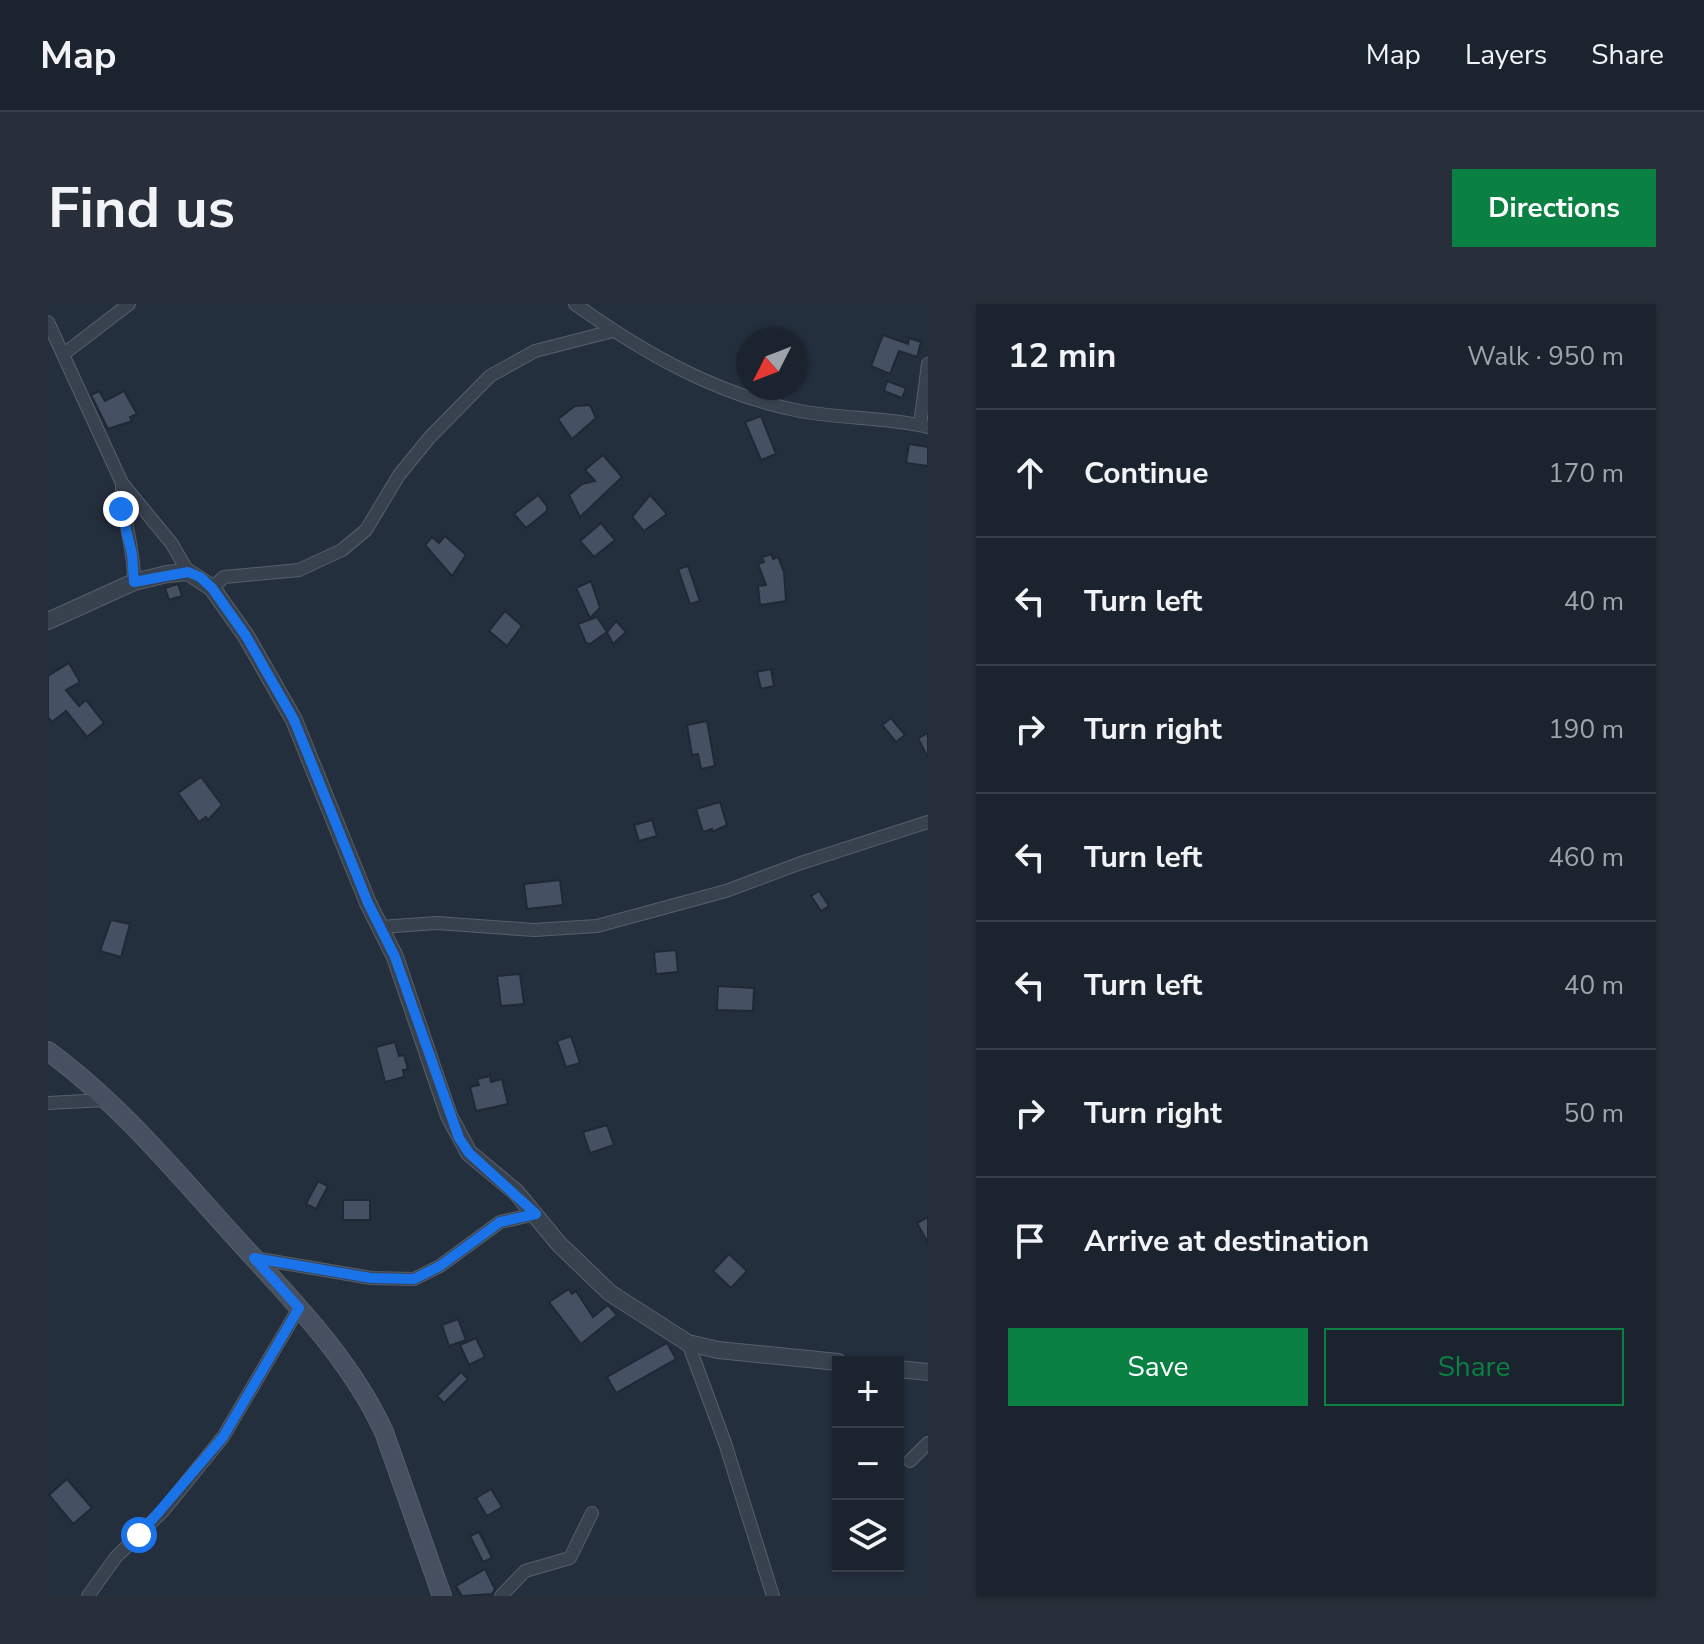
<!DOCTYPE html>
<html lang="en">
<head>
<meta charset="utf-8">
<style>
	:root { --surface:#1b232e; --page:#282f3a; --text:#f1f3f6; --muted:#a0a4aa; --line:#39404a; --accent:#0b8043 }
	body { margin:0; font-family:"Nunito Sans",sans-serif; background:var(--page); color:var(--text) }
	.controls { position:absolute; right:24px; bottom:24px; display:grid; overflow:hidden; border-radius:0px; box-shadow:0 2px 6px #0004 }
	.controls button { width:72px; height:72px; display:grid; place-items:center; padding:0; border:0; border-bottom:2px solid var(--line); background:var(--surface); color:var(--text); font:40px sans-serif }
	.compass { position:absolute; left:688px; top:24px; width:72px; height:72px; border-radius:50%; background:var(--surface); box-shadow:0 2px 6px #0004; rotate:228deg }
	.stop { position:absolute; width:24px; height:24px; margin:-18px; border:6px solid #1a73e8; border-radius:50%; background:#fff }
	.stop.end { background:#1a73e8; border-color:#fff; box-shadow:0 2px 8px #0008 }
	.list { margin:0; padding:0; list-style:none }
	h2 { display:flex; justify-content:space-between; align-items:center; height:104px; margin:0; padding:0 32px; font-size:34px }
	h2 small { font-size:26px; font-weight:400; color:var(--muted) }
	.list li { display:grid; grid-template-columns:52px 1fr auto; gap:24px; align-items:center; box-sizing:border-box; height:128px; padding:0 32px; border-top:2px solid var(--line) }
	.list b { display:block; font-size:30px; white-space:nowrap }
	.list em { font-size:26px; font-style:normal; color:var(--muted) }
	.actions { display:flex; gap:16px; padding:24px 32px }
	.actions a { flex:1; padding:18px 0; border:2px solid var(--accent); border-radius:0px; text-align:center; font-size:28px; color:var(--accent) }
	.actions .main { background:var(--accent); color:#fff }
	.icon { flex:none; width:44px; height:44px; fill:none; stroke:currentColor; stroke-width:2; stroke-linecap:round; stroke-linejoin:round }
	.map { position:relative; flex:none; width:880px; height:1292px; overflow:hidden; border-radius:0px }
	header { display:flex; align-items:center; gap:48px; box-sizing:border-box; height:112px; padding:0 40px; background:var(--surface); border-bottom:2px solid var(--line) }
	header strong { font-size:38px }
	nav { display:flex; gap:44px; margin-inline-start:auto; font-size:28px }
	.intro { display:flex; align-items:center; justify-content:space-between; box-sizing:border-box; height:192px; padding:0 48px }
	h1 { margin:0; font-size:56px }
	.button { padding:20px 36px; border-radius:0px; background:var(--accent); color:#fff; font-size:28px; font-weight:700 }
	main { display:flex; gap:48px; padding:0 48px }
	aside { flex:1; background:var(--surface); border-radius:0px; box-shadow:0 2px 6px #0004 }
	.map>svg:first-child { display:block }
</style>
</head>
<body>
<header>
<strong>Map</strong>
<nav><a>Map</a><a>Layers</a><a>Share</a></nav>
</header>
<div class="intro"><h1>Find us</h1><a class="button">Directions</a></div>
<main>
<div class="map">
<svg width="880" height="1292" viewBox="0 0 880 1292">
	<rect width="100%" height="100%" fill="#242f3e"/>
	<!-- building -->
	<g fill="#455162" stroke="#1f2835" stroke-width="2">
		<polygon points="835,31 860,40 861,34 873,38 869,53 851,47 842,70 823,62"/>
		<polygon points="839,77 858,84 854,94 836,87"/>
		<polygon points="51,87 57,97 76,87 89,110 82,113 84,117 60,125 43,91"/>
		<polygon points="542,101 548,114 524,135 510,115 527,102"/>
		<polygon points="713,112 728,150 713,156 697,118"/>
		<polygon points="861,140 880,143 880,162 858,159"/>
		<polygon points="555,151 574,173 532,213 521,191 534,180 547,177 537,166"/>
		<polygon points="490,191 499,202 499,207 478,224 466,210"/>
		<polygon points="602,191 619,210 596,227 584,213"/>
		<polygon points="553,219 567,236 546,253 532,237"/>
		<polygon points="397,232 418,251 404,272 377,241 384,233 391,239"/>
		<polygon points="723,250 725,255 730,253 736,268 738,297 712,301 710,282 718,281 710,260 716,258 714,253"/>
		<polygon points="640,262 652,297 642,300 630,265"/>
		<polygon points="543,277 552,304 542,314 528,284"/>
		<polygon points="130,280 134,292 121,296 117,284"/>
		<polygon points="457,307 474,322 459,342 441,327"/>
		<polygon points="549,313 559,328 542,340 538,339 530,320"/>
		<polygon points="568,317 578,328 565,340 559,328"/>
		<polygon points="21,359 32,378 18,386 31,402 38,396 56,419 39,433 18,407 4,418 0,413 0,372"/>
		<polygon points="723,365 726,382 713,385 709,368"/>
		<polygon points="843,414 857,431 848,438 834,421"/>
		<polygon points="659,417 667,462 653,465 650,450 644,451 639,421"/>
		<polygon points="880,429 880,454 870,434"/>
		<polygon points="153,473 174,501 160,516 158,513 151,518 130,489"/>
		<polygon points="672,498 679,521 664,528 664,525 655,528 648,505"/>
		<polygon points="604,516 609,532 591,537 586,521"/>
		<polygon points="512,576 515,601 479,605 476,580"/>
		<polygon points="771,587 781,602 773,607 763,592"/>
		<polygon points="63,616 82,620 73,653 52,647"/>
		<polygon points="628,646 630,668 608,670 606,648"/>
		<polygon points="472,670 476,700 453,702 449,672"/>
		<polygon points="670,682 706,684 705,707 669,706"/>
		<polygon points="523,732 532,759 518,763 509,737"/>
		<polygon points="347,738 351,752 356,751 360,765 355,766 356,773 337,778 328,743"/>
		<polygon points="442,772 443,778 454,775 460,800 428,807 422,783 431,781 429,775"/>
		<polygon points="559,821 566,841 542,849 535,828"/>
		<polygon points="270,877 280,882 268,905 258,900"/>
		<rect x="295" y="896" width="27" height="20"/>
		<polygon points="880,913 880,939 869,919"/>
		<polygon points="681,950 699,967 683,984 665,967"/>
		<polygon points="521,985 524,990 528,987 545,1013 560,1001 569,1011 533,1040 501,998"/>
		<polygon points="410,1015 418,1036 401,1042 394,1021"/>
		<polygon points="428,1034 437,1053 421,1061 412,1041"/>
		<polygon points="619,1039 628,1055 568,1089 559,1073"/>
		<polygon points="413,1068 420,1075 396,1099 389,1092"/>
		<polygon points="19,1175 44,1204 25,1220 1,1191"/>
		<polygon points="443,1185 454,1203 439,1212 428,1194"/>
		<polygon points="431,1228 444,1254 435,1258 422,1232"/>
		<polygon points="437,1265 447,1285 444,1290 414,1292 408,1282"/>
	</g>
	<g fill="none" stroke-linecap="round" stroke-linejoin="round">
		<!-- minor casing -->
		<g stroke="#565f6c" stroke-width="14">
			<g id="minor">
				<path d="M527 0C596 49 669 91 752 107 794 115 838 113 880 123"/>
				<polyline points="0,18 74,179 124,240 140,268"/>
				<polyline points="17,49 81,0"/>
				<polyline points="872,121 880,60"/>
				<path d="M74 179C73 213 87 244 86 278"/>
				<polyline points="164,284 176,273 251,266 294,246 318,226 351,171 382,133 442,72 487,47 565,27"/>
				<polyline points="332,623 389,619 486,626 549,622 678,587 753,559 880,518"/>
				<polyline points="0,799 57,796"/>
				<polyline points="206,954 323,974 366,975 392,962 452,918 488,910"/>
				<polyline points="640,1039 677,1139 725,1292"/>
				<polyline points="862,1157 880,1139"/>
				<polyline points="40,1292 68,1253 115,1207 175,1133 251,1004"/>
				<polyline points="453,1292 477,1267 522,1254 544,1209"/>
			</g>
		</g>
		<!-- tertiary casing -->
		<g stroke="#565f6c" stroke-width="18">
			<g id="tertiary">
				<polyline points="0,317 86,278 119,270 140,268 164,284 198,332 246,416 320,599 347,653 401,812 421,849 468,888 511,940 562,989 640,1039 670,1046 790,1058"/>
				<polyline points="850,1065 880,1068"/>
			</g>
		</g>
		<!-- secondary casing -->
		<g stroke="#565f6c" stroke-width="20">
			<path id="secondary" d="M0 747C70 798 127 867 185 931 240 992 301 1052 336 1128L394 1292"/>
		</g>
		<!-- minor -->
		<use href="#minor" stroke="#38414e" stroke-width="12"/>
		<!-- tertiary -->
		<use href="#tertiary" stroke="#38414e" stroke-width="16"/>
		<!-- secondary -->
		<use href="#secondary" stroke="#465061" stroke-width="18"/>
	</g>
	<g fill="none" stroke-linecap="round" stroke-linejoin="round">
		<!-- route -->
		<polyline stroke="#1a73e8" stroke-width="10" points="73,205 84,250 86,278 140,268 152,273 164,284 198,332 246,416 320,599 347,653 411,834 421,849 488,910 452,918 392,962 366,975 323,974 206,954 251,1004 175,1133 91,1231"/>
	</g>
</svg>
<div class="controls">
<button>+</button>
<button>−</button>
<button><svg class="icon" aria-label="layers" viewBox="0 0 24 24"><path d="M12 4l9 5-9 5-9-5zM3 14l9 5 9-5"/></svg></button>
</div>
<svg class="compass" viewBox="-18 -18 36 36"><path d="M0-13l5 13h-10z" fill="#e53935"/><path d="M0 13l5-13h-10z" fill="#a0a4aa"/></svg>
<div class="stop" style="left:91px;top:1231px"></div>
<div class="stop end" style="left:73px;top:205px"></div>
</div>
<aside>
<h2>12 min<small>Walk · 950 m</small></h2>
<ul class="list">
<li><svg class="icon" aria-label="ahead" viewBox="0 0 24 24"><path d="M12 20V5M6 11l6-6 6 6"/></svg><div><b>Continue</b></div><em>170 m</em></li>
<li><svg class="icon" aria-label="left" viewBox="0 0 24 24"><path d="M17 20v-9H6M10 6l-5 5 5 5"/></svg><div><b>Turn left</b></div><em>40 m</em></li>
<li><svg class="icon" aria-label="right" viewBox="0 0 24 24"><path d="M7 20v-9h11M14 6l5 5-5 5"/></svg><div><b>Turn right</b></div><em>190 m</em></li>
<li><svg class="icon" aria-label="left" viewBox="0 0 24 24"><path d="M17 20v-9H6M10 6l-5 5 5 5"/></svg><div><b>Turn left</b></div><em>460 m</em></li>
<li><svg class="icon" aria-label="left" viewBox="0 0 24 24"><path d="M17 20v-9H6M10 6l-5 5 5 5"/></svg><div><b>Turn left</b></div><em>40 m</em></li>
<li><svg class="icon" aria-label="right" viewBox="0 0 24 24"><path d="M7 20v-9h11M14 6l5 5-5 5"/></svg><div><b>Turn right</b></div><em>50 m</em></li>
<li><svg class="icon" aria-label="arrive" viewBox="0 0 24 24"><path d="M6 21V4h12l-3 4 3 4H6"/></svg><div><b>Arrive at destination</b></div></li>
</ul>
<div class="actions"><a class="main">Save</a><a>Share</a></div>
</aside>
</main>
</body>
</html>
